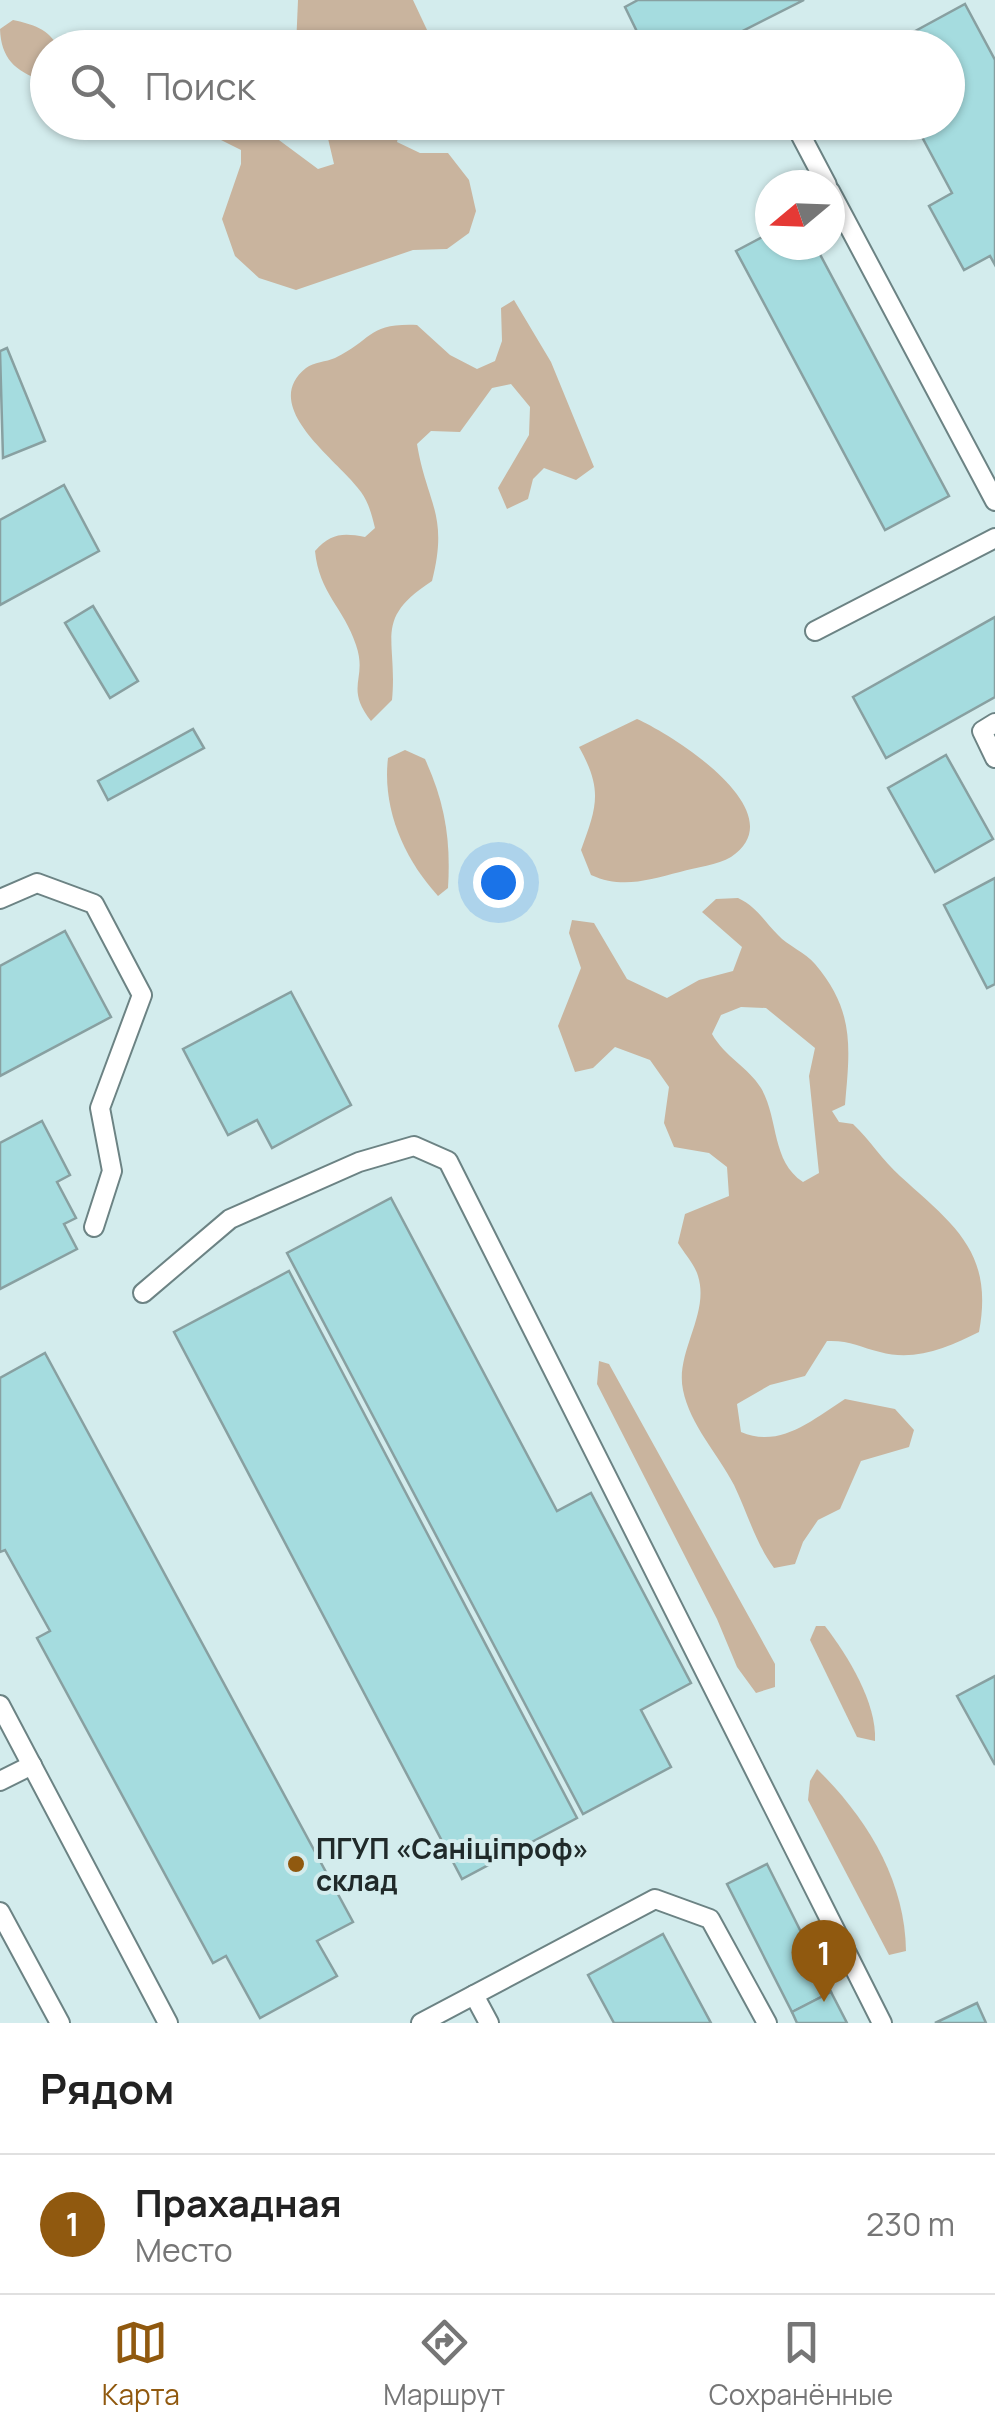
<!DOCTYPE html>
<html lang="ru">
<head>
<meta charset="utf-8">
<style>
	:root { --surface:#fff; --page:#f2f2f2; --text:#222; --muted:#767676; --line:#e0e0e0; --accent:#90590f }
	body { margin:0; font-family:Manrope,sans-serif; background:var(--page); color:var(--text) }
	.compass { position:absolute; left:755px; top:170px; width:90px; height:90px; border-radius:50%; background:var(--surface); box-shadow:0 2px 8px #0004; rotate:251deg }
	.you { position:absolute; left:498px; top:882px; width:35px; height:35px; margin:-25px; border:8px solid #fff; border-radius:50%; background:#1a73e8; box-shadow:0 0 0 15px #1a73e833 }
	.badge { display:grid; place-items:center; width:65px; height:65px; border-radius:50%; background:var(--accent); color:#fff; font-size:32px; font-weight:700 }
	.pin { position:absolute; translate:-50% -82px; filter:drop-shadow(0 2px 5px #0008) }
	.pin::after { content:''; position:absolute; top:52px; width:35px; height:30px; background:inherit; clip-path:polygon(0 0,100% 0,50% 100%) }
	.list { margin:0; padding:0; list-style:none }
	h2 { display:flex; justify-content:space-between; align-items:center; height:130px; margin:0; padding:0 40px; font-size:42px }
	h2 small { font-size:32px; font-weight:400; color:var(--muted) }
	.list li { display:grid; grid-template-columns:65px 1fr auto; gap:30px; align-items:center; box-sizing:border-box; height:140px; padding:0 40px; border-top:2px solid var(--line) }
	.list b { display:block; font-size:38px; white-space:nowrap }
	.list p { margin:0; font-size:32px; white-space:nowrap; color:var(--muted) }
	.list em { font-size:32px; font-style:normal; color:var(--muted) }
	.icon { flex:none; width:55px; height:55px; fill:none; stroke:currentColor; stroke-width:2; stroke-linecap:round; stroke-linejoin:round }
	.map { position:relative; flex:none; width:995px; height:2023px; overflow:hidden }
	.search { position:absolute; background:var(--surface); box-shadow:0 2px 8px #0004; left:30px; right:30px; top:30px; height:110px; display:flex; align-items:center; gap:25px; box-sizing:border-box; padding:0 35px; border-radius:55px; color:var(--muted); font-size:38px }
	.sheet { height:270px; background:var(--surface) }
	nav { display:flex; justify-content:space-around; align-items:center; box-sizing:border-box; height:140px; border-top:2px solid var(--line); background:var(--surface); font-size:28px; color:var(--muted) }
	nav a { display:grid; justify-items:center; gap:5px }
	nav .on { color:var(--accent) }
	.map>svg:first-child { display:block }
</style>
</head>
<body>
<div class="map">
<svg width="995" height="2023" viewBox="0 0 995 2023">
	<rect width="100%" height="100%" fill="#d3eced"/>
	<!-- green -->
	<g fill="#c9b49e" fill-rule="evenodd">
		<polygon points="298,0 413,0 435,47 296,47"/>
		<path d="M13 20C32 24 49 29 58 47L48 48 47 78 41 80C15 71 1 58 0 29Z"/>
		<polygon points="208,123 256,123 318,169 334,164 326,130 320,123 402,123 397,142 420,153 448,153 469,180 476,211 469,233 447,249 413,250 296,290 259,278 235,256 222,219 241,164 241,150 215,137"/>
		<path d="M514 300 551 362 594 467 576 480 544 468 533 479 528 499 507 509 498 488 529 435 530 407 511 384 492 388 460 432 431 431 417 444C427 504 449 514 432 581 372 620 398 638 392 700L371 721C344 686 368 680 356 645 344 608 319 593 315 551 331 533 343 533 365 537L375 528C372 516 369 503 361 492 341 462 257 407 306 368 314 362 326 362 335 358 373 340 367 323 417 325L450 355 477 369 495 361 502 341 501 308Z"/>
		<path d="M637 719C673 735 797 813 731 857 718 865 696 867 680 872 648 880 622 889 591 875L581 850C597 806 603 790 579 747Z"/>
		<path d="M405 750 425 759C445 803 451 840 448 888L438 896C404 859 382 809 388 758Z"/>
		<path d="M738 898C757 907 763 920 778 935 788 946 805 952 815 964 855 1011 850 1048 845 1105L832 1111 839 1122 853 1124C870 1140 883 1161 900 1176 954 1225 994 1252 979 1332 949 1347 915 1362 880 1352 860 1347 849 1340 827 1341L805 1376 770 1385 737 1404 741 1432C780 1449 812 1420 845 1399L895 1409 914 1430 909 1447 861 1461 840 1509 818 1520 803 1542 795 1564 774 1568C755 1542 748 1514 734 1485 718 1454 690 1425 683 1390 675 1352 710 1314 698 1276 695 1265 684 1253 678 1243L685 1214 729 1196 727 1167 709 1153 674 1147 664 1123 669 1087 650 1060 615 1047 593 1068 575 1072 558 1026 581 968 569 933 572 920 594 923 627 979 667 998 699 980 733 971 742 947 702 912 716 899ZM741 1007 766 1008 815 1048 809 1076 819 1173 803 1182C771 1161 779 1119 761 1088 748 1067 725 1057 712 1034L721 1015Z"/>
		<polygon points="599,1361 609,1364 775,1664 775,1687 756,1693 737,1667 717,1619 597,1384"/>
		<path d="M816 1626H825C848 1656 877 1703 875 1741L857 1737 810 1640Z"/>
		<path d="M817 1769C867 1818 905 1880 906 1951L889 1955 808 1800 810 1781Z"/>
	</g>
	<!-- building -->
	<g fill="#a5dcdf" stroke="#88a0a1" stroke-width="2.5">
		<polygon points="638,0 804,0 709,48 645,48 625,7"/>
		<polygon points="965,4 995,60 995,265 990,256 964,270 929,206 952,193 914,122 948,122 948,48 884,48"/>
		<polygon points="770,233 770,245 815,245 949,496 885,530 736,251"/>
		<polygon points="7,348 45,441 3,458 0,351"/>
		<polygon points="64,485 99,551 0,605 0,520"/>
		<polygon points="93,606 138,681 110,698 65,623"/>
		<polygon points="995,617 995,697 886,758 853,697"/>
		<polygon points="193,729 204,748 108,800 98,781"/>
		<polygon points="946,755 993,839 935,872 888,788"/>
		<polygon points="995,878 995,984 987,988 944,905"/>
		<polygon points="65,931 111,1017 0,1076 0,966"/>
		<polygon points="291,992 351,1105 272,1148 257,1120 228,1135 183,1049"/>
		<polygon points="42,1121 70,1175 57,1182 76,1218 64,1224 77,1249 0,1289 0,1143"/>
		<polygon points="391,1198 557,1511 591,1493 691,1683 641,1710 671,1767 583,1814 287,1253"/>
		<polygon points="289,1271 577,1818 462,1879 174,1332"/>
		<polygon points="45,1353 353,1922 317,1941 337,1976 260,2018 226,1956 213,1963 37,1638 50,1631 5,1550 0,1552 0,1378"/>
		<polygon points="995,1676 995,1765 957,1696"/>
		<polygon points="767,1864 831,1992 792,2012 727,1884"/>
		<polygon points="663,1934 711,2023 614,2023 588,1975"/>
		<polygon points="831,1992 847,2023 797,2023 792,2012"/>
		<polygon points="977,2003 986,2023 935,2023 954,2014"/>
	</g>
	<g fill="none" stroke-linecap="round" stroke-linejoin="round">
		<!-- service casing -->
		<g stroke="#6c8384" stroke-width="22">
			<g id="service">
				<polyline points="798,130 827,185"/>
				<polyline points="830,191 995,501"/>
				<polyline points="815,631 995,538"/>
				<polyline points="995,723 982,731 995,758"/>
				<polyline points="0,899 37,883 94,904 142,995 100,1108 112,1171 94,1227"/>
				<polyline points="143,1293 230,1219 359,1162 414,1146 448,1161 882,2023"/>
				<polyline points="0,1705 168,2023"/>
				<polyline points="0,1781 32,1765"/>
				<polyline points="0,1912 60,2023"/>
				<polyline points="474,1995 489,2023"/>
				<polyline points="421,2023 655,1899 710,1919 767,2023"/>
			</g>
		</g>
		<!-- service -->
		<use href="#service" stroke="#fff" stroke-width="18"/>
	</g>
	<!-- markers -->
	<circle fill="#90590f" stroke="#d3eced" stroke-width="4" cx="296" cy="1864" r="10"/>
	<g text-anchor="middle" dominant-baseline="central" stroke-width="8" stroke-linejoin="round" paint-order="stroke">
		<!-- poi labels -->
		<g font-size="28" font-weight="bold" fill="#202a2a" stroke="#d3eced" text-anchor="start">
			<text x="316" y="1848">ПГУП «Саніціпроф»<tspan x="316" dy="32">склад</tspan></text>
		</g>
	</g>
</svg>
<svg class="compass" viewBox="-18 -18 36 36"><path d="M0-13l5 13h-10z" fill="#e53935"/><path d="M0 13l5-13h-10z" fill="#767676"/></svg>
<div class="you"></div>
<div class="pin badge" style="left:824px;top:2002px">1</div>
<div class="search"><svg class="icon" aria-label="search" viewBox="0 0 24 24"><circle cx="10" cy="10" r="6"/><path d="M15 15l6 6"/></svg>Поиск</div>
</div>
<section class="sheet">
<h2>Рядом<small></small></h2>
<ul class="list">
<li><span class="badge">1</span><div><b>Прахадная</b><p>Место</p></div><em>230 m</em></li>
</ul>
</section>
<nav>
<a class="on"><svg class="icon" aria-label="map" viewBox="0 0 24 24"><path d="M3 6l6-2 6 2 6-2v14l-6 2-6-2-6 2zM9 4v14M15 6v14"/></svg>Карта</a>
<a><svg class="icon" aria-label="directions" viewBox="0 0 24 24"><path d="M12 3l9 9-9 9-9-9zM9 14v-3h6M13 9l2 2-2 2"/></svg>Маршрут</a>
<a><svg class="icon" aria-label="saved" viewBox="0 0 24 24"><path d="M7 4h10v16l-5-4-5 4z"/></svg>Сохранённые</a>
</nav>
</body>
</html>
